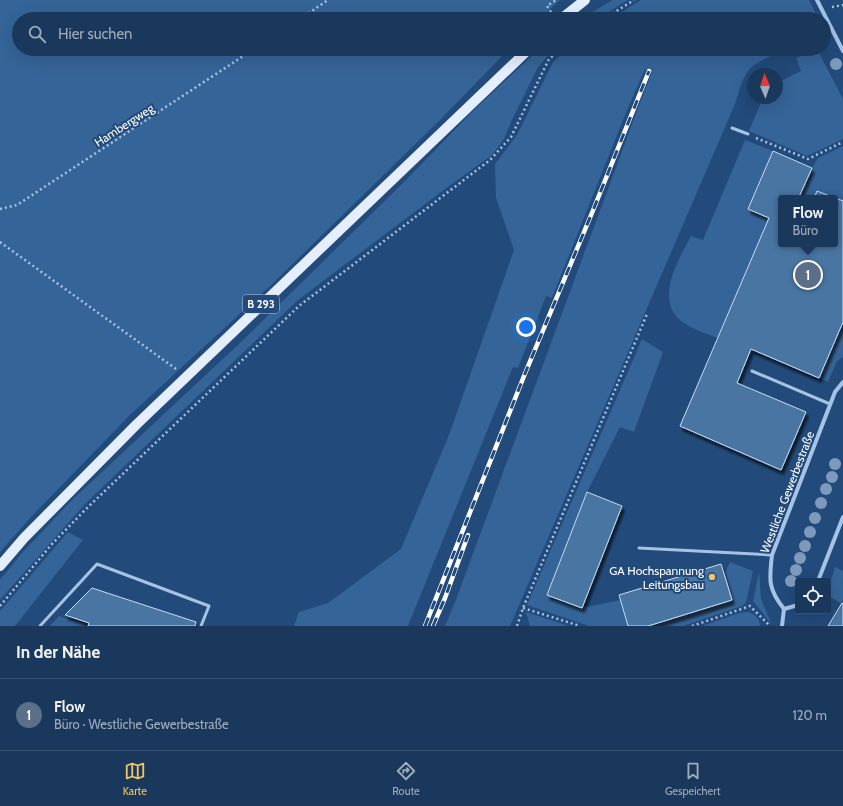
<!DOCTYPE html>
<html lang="de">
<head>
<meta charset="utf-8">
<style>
	:root { --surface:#1a385c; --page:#233f62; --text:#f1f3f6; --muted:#9facbb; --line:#385272; --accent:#f1c566 }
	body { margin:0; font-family:Cabin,sans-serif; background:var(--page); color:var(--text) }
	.controls { position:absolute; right:12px; bottom:12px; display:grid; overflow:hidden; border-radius:4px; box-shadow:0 4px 16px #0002 }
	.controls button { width:36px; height:36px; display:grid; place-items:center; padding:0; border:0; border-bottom:1px solid var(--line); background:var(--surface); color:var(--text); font:20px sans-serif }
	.compass { position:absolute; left:747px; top:68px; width:36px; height:36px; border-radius:50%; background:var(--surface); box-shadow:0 4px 16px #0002; rotate:358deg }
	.you { position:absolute; left:526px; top:327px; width:14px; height:14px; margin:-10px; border:3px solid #fff; border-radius:50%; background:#1a73e8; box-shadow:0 0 0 6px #1a73e833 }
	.badge { display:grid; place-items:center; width:26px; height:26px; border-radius:50%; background:var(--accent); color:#fff; font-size:13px; font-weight:700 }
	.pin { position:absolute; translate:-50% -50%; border:2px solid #fff; box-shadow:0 1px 4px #0006 }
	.popup { position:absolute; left:778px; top:195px; width:60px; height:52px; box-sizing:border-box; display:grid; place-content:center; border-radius:4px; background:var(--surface); filter:drop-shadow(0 1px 3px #0005); font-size:13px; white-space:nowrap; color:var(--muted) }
	.popup b { font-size:15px; color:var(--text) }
	.popup::after { content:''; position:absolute; left:50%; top:100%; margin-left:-8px; border:8px solid transparent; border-top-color:var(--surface) }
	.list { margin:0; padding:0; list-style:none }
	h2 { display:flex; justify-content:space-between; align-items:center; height:52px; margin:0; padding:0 16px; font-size:17px }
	h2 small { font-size:13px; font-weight:400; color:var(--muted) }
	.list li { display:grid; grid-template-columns:26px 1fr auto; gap:12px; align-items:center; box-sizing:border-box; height:72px; padding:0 16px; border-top:1px solid var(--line) }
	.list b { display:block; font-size:15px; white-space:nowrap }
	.list p { margin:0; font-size:13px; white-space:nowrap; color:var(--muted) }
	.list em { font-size:13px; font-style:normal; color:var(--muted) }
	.icon { flex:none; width:22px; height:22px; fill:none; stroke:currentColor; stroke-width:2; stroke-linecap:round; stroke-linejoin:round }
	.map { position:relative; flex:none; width:843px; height:626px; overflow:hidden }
	.search { position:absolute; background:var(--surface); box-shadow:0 4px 16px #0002; left:12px; right:12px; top:12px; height:44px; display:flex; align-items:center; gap:10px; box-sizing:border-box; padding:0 14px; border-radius:22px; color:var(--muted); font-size:15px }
	.sheet { height:124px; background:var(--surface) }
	nav { display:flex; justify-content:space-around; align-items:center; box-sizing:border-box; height:56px; border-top:1px solid var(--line); background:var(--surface); font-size:11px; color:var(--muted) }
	nav a { display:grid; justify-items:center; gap:2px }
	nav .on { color:var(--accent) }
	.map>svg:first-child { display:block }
</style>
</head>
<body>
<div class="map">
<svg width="843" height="626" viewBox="0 0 843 626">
	<defs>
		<filter id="shadow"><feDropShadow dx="2.5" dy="4.5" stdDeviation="1" flood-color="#0009"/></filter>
	</defs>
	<rect width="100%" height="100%" fill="#224a7a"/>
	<!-- green -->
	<g fill="#356498">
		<polygon points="0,0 560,0 539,19 19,19 19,49 509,49 440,120 270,286 130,415 31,517 0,552"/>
		<polygon points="613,0 628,0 597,19 580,19"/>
		<polygon points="641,0 809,0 816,14 817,19 611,19"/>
		<polygon points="540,49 554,49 538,67 512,120 504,139 492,155 445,189 298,300 85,504 0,600 0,580 21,554 73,499 242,341 404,182 473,111 522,65"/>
		<path d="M568 49H783L754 65C743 73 739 92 735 104L510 626H445L455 602 638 108 652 72 645 69 627 110 552 298 546 296 518 368 513 367 408 626H294L299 612 328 603 401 549 449 435 514 250 496 198 495 164 517 135 553 62Z"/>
		<polygon points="815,49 817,49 843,99 843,139 807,156 749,131 763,98 777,98 777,83 801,71 796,58"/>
		<path d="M745 140 773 151 748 209 769 218 718 338C705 333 691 329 681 321 654 299 679 259 691 236L703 240Z"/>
		<polygon points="843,146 843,201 818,191 814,198 799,197 812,168 818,158"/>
		<polygon points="843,322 843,357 837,361 828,382 819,378"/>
		<polygon points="642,339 663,352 634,432 620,427 587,492 547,594 582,608 620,600 628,626 589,626 527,605"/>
		<polygon points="68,532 83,540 15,626 0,626 0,611"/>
		<polygon points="730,562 753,571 746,602 742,606 683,626 648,626 732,600 724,574"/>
		<polygon points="835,567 843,571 843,604 828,596 828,590"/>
		<polygon points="759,572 761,599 772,625 753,601"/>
		<polygon points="526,612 569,626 530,626"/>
		<path d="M748 612C756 615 759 618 760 626H702L739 613Z"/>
		<polygon points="59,616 85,624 84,626 50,626"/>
	</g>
	<!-- building -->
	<g fill="#4a74a3" stroke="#c7dcf4" filter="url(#shadow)">
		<polygon points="773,151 812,168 799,197 802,198 781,198 781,244 835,244 835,198 843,201 843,322 819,378 751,349 737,383 806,412 781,470 680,426 769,218 748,209"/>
		<polygon points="817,191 835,198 814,198"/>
		<polygon points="587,492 622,506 582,608 547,595"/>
		<polygon points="721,564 732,600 648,626 628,626 619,595"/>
		<polygon points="92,588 196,622 195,626 88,626 89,623 65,615"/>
		<polygon points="842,603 843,604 843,626 828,626"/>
	</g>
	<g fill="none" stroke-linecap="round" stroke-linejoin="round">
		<!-- path -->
		<g stroke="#a4c3e5" stroke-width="2.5" stroke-dasharray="2 3" stroke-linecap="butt">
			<polyline points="832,7 843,5"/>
			<polyline points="551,12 547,6 556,0"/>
			<polyline points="300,19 328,0"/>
			<polyline points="604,19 634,0"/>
			<polyline points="756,138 808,159 843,142"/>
			<polyline points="0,209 17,205 254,49"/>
			<polyline points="0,242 176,369"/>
			<polyline points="0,606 52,544 86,509 299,306 490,160 511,137 549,59 561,49"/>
			<polyline points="523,608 580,626"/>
			<polyline points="517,626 523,608 647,314"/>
			<polyline points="692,626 750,606 770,626"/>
		</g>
		<!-- service -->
		<g stroke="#a4c3e5" stroke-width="3">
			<polyline points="732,128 748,134"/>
			<polyline points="752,371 830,404"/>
			<polyline points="639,548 772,555"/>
			<polyline points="40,626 97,564 209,606 201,626"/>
		</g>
		<!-- minor -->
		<g stroke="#a4c3e5" stroke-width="4">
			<polyline points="817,0 843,51"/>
			<polyline points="818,581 843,517"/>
			<polyline points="784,609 798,605"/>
			<path d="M782 626 784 609C768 589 769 580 772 555L835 392 843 382"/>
		</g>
		<!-- primary -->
		<g stroke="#e4eefd" stroke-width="10">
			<polyline points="561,19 585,0"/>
			<polyline points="0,566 24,538 137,424 529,49"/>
		</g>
		<!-- rail casing -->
		<g stroke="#fff" stroke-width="4.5">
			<g id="rail">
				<polyline points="425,626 524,376 594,208 649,71"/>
				<polyline points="433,626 445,598 468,535"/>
			</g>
		</g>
		<!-- rail -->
		<use href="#rail" stroke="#224a7a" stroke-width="3" stroke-dasharray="9" stroke-linecap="butt"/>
	</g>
	<!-- trees -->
	<g fill="#7d9abd">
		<circle cx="836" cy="64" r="6"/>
		<circle cx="835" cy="464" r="6"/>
		<circle cx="832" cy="477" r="6"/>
		<circle cx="826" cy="489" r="6"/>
		<circle cx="821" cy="503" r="6"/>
		<circle cx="815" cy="518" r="6"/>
		<circle cx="810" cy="532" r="6"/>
		<circle cx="805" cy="546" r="6"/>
		<circle cx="800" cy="558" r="6"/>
		<circle cx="796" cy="570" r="6"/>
		<circle cx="791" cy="581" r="6"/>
	</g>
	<!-- markers -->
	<circle fill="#f1c566" stroke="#224a7a" stroke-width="1.5" cx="712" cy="577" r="4"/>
	<g text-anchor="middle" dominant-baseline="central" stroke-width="4" stroke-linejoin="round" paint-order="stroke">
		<!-- shield labels -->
		<rect fill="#224a7a" stroke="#bdc9d7" stroke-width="1" x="243" y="295" width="36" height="18" rx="3"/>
		<g font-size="11" font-weight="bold" fill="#fff">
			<text x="261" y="304">B 293</text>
		</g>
		<!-- street labels -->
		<g font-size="12" fill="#fff" stroke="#224a7a">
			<text transform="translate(124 125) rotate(-33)">Hambergweg</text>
			<text transform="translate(787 492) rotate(-69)">Westliche Gewerbestraße</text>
		</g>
		<!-- poi labels -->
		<g font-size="12" fill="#fff" stroke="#224a7a" text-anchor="end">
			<text x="704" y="570">GA Hochspannung<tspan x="704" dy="14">Leitungsbau</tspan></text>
		</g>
	</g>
</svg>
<div class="controls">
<button><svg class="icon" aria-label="locate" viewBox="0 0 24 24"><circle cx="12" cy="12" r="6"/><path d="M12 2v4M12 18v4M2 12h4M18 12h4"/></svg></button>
</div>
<svg class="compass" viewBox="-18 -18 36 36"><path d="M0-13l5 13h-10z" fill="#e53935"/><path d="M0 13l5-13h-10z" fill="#9facbb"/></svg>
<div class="you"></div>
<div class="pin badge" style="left:808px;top:275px;background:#5c6f8a">1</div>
<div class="popup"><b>Flow</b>Büro</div>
<div class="search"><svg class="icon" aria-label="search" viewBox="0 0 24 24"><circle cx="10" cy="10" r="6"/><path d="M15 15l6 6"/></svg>Hier suchen</div>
</div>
<section class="sheet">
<h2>In der Nähe<small></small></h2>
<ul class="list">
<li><span class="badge" style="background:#5c6f8a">1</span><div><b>Flow</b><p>Büro · Westliche Gewerbestraße</p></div><em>120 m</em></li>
</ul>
</section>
<nav>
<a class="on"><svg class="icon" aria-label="map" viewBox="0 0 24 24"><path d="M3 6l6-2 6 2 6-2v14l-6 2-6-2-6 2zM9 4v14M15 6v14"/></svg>Karte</a>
<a><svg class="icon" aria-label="directions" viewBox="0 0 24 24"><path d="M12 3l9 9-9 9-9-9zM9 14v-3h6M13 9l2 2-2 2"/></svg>Route</a>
<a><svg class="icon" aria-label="saved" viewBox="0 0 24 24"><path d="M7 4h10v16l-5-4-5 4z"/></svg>Gespeichert</a>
</nav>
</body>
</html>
